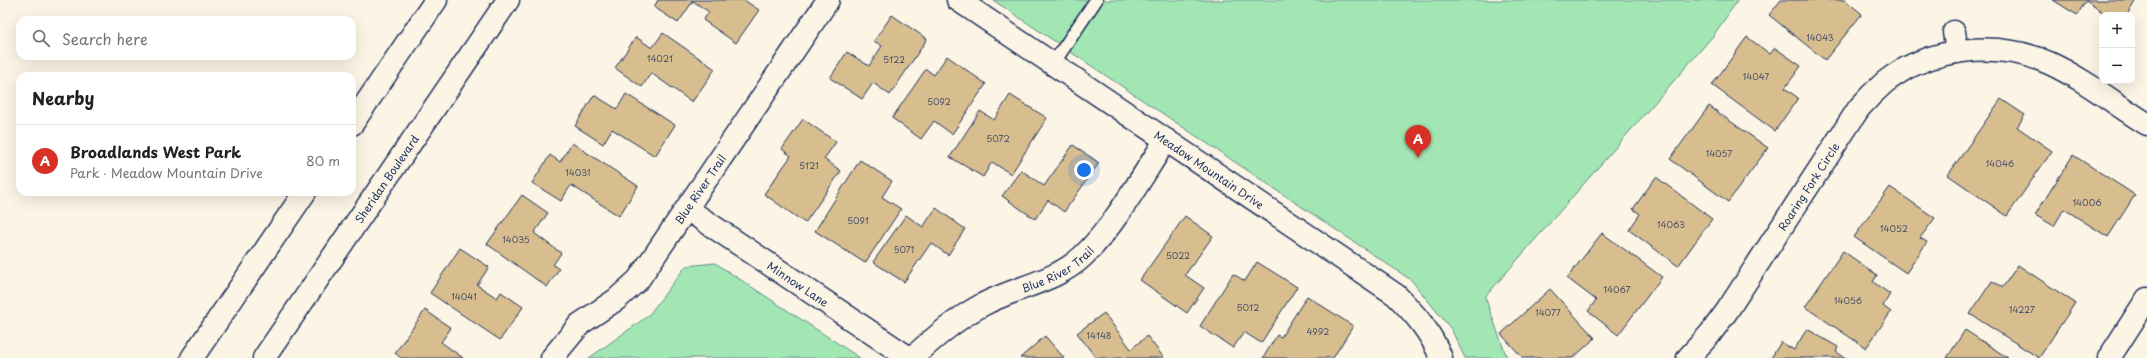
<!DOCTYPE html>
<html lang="en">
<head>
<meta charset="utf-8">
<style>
	:root { --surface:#fff; --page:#f2f2f2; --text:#202124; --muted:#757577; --line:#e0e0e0; --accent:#d93025 }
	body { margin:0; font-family:"Playpen Sans",sans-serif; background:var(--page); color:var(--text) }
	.controls { position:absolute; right:12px; top:12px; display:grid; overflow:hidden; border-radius:8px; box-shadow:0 4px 16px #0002 }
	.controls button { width:36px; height:36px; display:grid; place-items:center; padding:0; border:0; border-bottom:1px solid var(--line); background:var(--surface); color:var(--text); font:20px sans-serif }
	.you { position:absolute; left:1084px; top:170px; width:14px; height:14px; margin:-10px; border:3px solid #fff; border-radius:50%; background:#1a73e8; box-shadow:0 0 0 6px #1a73e833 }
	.badge { display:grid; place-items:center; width:26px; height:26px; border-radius:50%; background:var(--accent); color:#fff; font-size:13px; font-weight:700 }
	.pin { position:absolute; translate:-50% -33px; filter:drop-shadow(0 1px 2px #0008) }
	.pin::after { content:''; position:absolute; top:21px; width:14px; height:12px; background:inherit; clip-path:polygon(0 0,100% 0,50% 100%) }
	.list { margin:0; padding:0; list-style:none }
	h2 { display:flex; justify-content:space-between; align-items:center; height:52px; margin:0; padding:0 16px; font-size:17px }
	h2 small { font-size:13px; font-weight:400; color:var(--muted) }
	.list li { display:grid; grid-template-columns:26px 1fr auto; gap:12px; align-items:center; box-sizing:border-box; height:72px; padding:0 16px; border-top:1px solid var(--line) }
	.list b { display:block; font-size:15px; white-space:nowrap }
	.list p { margin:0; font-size:13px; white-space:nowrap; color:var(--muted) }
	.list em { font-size:13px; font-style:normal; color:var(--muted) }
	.icon { flex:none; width:22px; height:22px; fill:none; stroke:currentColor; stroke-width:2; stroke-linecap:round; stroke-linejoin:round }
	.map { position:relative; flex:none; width:2147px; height:358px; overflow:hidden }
	.search { position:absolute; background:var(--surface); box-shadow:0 4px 16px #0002; left:16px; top:16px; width:340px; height:44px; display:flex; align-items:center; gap:10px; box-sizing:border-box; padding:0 14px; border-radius:12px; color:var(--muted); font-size:15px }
	.panel { position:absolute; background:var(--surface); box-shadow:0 4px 16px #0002; left:16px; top:72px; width:340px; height:124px; border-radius:12px }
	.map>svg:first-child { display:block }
</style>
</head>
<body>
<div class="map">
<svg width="2147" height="358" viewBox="0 0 2147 358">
	<rect width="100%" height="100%" fill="#fcf5e5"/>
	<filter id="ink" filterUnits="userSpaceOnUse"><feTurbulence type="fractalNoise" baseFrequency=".025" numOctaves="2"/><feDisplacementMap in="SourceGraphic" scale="8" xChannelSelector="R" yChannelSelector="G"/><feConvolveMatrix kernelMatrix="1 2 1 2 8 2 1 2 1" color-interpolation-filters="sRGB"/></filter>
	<g filter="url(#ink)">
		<!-- green -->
		<g fill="#a2e7b3" stroke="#5e8b88">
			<polygon points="993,0 1738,0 1713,36 1485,297 1507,358 1465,358 1451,329 1411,280"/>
			<polygon points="715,263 860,358 589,358 648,316 686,266"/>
		</g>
		<!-- building -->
		<g fill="#d8be8e" stroke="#1b2f5e">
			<polygon points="658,0 744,0 759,10 736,43 703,20 709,12 693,1 678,23 654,7"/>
			<polygon points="1781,0 1845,0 1862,14 1825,60 1769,15"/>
			<polygon points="2053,0 2136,0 2127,15 2107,15 2086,1 2077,15"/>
			<polygon points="892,15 927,39 890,95 873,83 862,99 830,78 847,52 869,66 882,46 874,41"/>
			<polygon points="663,33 715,69 692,102 651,73 642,87 615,68 636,37 652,48"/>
			<polygon points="1747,37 1770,54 1775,48 1801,66 1785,88 1798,98 1775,131 1712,85"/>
			<polygon points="947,56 986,84 952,134 934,121 921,139 892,118 926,69 934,75"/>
			<polygon points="626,94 675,125 655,156 612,129 603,144 575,126 594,95 617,109"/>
			<polygon points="1010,95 1047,118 1011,174 992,162 983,177 950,157 980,111 994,120"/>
			<polygon points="2001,99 2025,115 2017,127 2052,151 2007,216 1948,175"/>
			<polygon points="1709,106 1768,148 1728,202 1670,159"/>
			<polygon points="803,119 836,142 824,159 841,171 805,223 764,194 791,156 782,149"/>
			<polygon points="572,143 638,186 619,216 571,185 561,201 532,183 550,155 560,162"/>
			<polygon points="1073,145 1099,163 1064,212 1048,200 1035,219 1002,196 1021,170 1044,186"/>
			<polygon points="2073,155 2135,195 2108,237 2064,209 2054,226 2035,215"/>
			<polygon points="860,160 892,181 882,197 901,209 865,263 815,231"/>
			<polygon points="1656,177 1712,219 1678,266 1629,230 1640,214 1633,209"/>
			<polygon points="1890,187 1935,218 1920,238 1927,242 1906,273 1854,237"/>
			<polygon points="522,195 548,213 534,233 561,253 553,265 559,269 547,287 487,244"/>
			<polygon points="936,208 965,229 948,255 931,243 904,282 873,262 906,215 923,227"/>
			<polygon points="1185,216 1213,236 1185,275 1204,288 1187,313 1140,280"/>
			<polygon points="1602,233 1662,277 1618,335 1588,311 1596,300 1567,278"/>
			<polygon points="460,248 489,267 477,285 497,298 501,292 523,307 500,340 430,293"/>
			<polygon points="1843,251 1877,275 1873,282 1890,294 1883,306 1891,312 1866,348 1805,307"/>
			<polygon points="1257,262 1297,287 1261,343 1244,332 1233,348 1200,326 1233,274 1245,281"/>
			<polygon points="2018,265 2075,303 2039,358 1970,314 1992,281 2003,287"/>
			<polygon points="1550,289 1595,338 1573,358 1523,358 1501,334"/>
			<polygon points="1307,296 1353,326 1333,358 1263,358 1277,335 1281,337"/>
			<polygon points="425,310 451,328 441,342 463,358 401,358 395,353"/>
			<polygon points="1104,313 1131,349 1147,336 1164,358 1096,358 1077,333"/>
			<polygon points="1807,329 1838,347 1836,352 1846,358 1771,358 1781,342 1794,350"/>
			<polygon points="1965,330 2008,358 1947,358"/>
			<polygon points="1045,336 1064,358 1020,358"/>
		</g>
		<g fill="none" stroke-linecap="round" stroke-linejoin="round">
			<!-- lane casing -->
			<g stroke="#1b2f5e" stroke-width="15">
				<polyline id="lane" points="1053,64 1096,0"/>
			</g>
			<!-- street casing -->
			<g stroke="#1b2f5e" stroke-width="25">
				<g id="street">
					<path id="s1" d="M958 0 1396 295C1415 314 1431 332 1441 358"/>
					<polyline points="1954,32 1957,52"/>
					<path id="s2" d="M687 209 909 358"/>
					<path id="s3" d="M552 358 580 324 617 299 638 280 828 0"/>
					<path id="s4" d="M912 358C934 338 956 319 982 305 1015 287 1056 282 1083 256 1114 227 1142 176 1166 140"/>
					<path id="s5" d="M1688 358 1710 334 1727 311 1859 108C1867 99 1876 90 1885 82 1930 47 1997 40 2049 63 2084 79 2115 104 2147 124"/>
					<polyline points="2109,358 2147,299"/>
				</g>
			</g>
			<!-- primary casing -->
			<g stroke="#1b2f5e" stroke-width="25">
				<g id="primary">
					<polyline points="352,124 436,0"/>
					<polyline points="192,358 305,192"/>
					<path id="s6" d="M264 358 508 0"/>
				</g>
			</g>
			<!-- lane -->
			<use href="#lane" stroke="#fcf5e5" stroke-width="12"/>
			<!-- street -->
			<use href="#street" stroke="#fcf5e5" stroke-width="22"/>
			<!-- primary -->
			<use href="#primary" stroke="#fcf5e5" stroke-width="22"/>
		</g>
	</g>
	<g text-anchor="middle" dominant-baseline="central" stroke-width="4" stroke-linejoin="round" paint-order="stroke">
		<!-- number labels -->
		<g font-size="9" fill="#4a536a">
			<text x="1820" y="37">14043</text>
			<text x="660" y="58">14021</text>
			<text x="894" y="59">5122</text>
			<text x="1756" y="76">14047</text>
			<text x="939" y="101">5092</text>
			<text x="998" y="138">5072</text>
			<text x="1719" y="153">14057</text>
			<text x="2000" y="163">14046</text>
			<text x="809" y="165">5121</text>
			<text x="578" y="172">14031</text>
			<text x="2087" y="202">14006</text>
			<text x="858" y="220">5091</text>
			<text x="1671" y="224">14063</text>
			<text x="1894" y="228">14052</text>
			<text x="516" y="239">14035</text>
			<text x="904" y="249">5071</text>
			<text x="1178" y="255">5022</text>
			<text x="1617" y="289">14067</text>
			<text x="464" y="296">14041</text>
			<text x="1848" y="300">14056</text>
			<text x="1248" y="307">5012</text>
			<text x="2022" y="309">14227</text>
			<text x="1548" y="312">14077</text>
			<text x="1318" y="331">4992</text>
			<text x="1099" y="335">14148</text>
		</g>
		<!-- street labels -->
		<g font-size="11" fill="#1b2f5e" stroke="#fcf5e5">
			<text stroke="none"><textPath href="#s1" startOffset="303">Meadow Mountain Drive</textPath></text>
			<text stroke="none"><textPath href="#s6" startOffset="217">Sheridan Boulevard</textPath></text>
			<text stroke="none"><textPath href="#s5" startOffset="210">Roaring Fork Circle</textPath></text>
			<text stroke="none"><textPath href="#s3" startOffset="227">Blue River Trail</textPath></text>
			<text stroke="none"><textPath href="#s4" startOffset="172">Blue River Trail</textPath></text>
			<text stroke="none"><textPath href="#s2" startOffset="134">Minnow Lane</textPath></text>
		</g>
	</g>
</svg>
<div class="controls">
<button>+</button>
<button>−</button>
</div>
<div class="you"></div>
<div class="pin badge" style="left:1418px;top:158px">A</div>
<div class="search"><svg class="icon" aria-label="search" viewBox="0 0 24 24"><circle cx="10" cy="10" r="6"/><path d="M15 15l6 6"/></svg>Search here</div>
<section class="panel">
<h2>Nearby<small></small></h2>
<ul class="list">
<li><span class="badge">A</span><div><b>Broadlands West Park</b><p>Park · Meadow Mountain Drive</p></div><em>80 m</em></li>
</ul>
</section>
</div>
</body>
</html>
